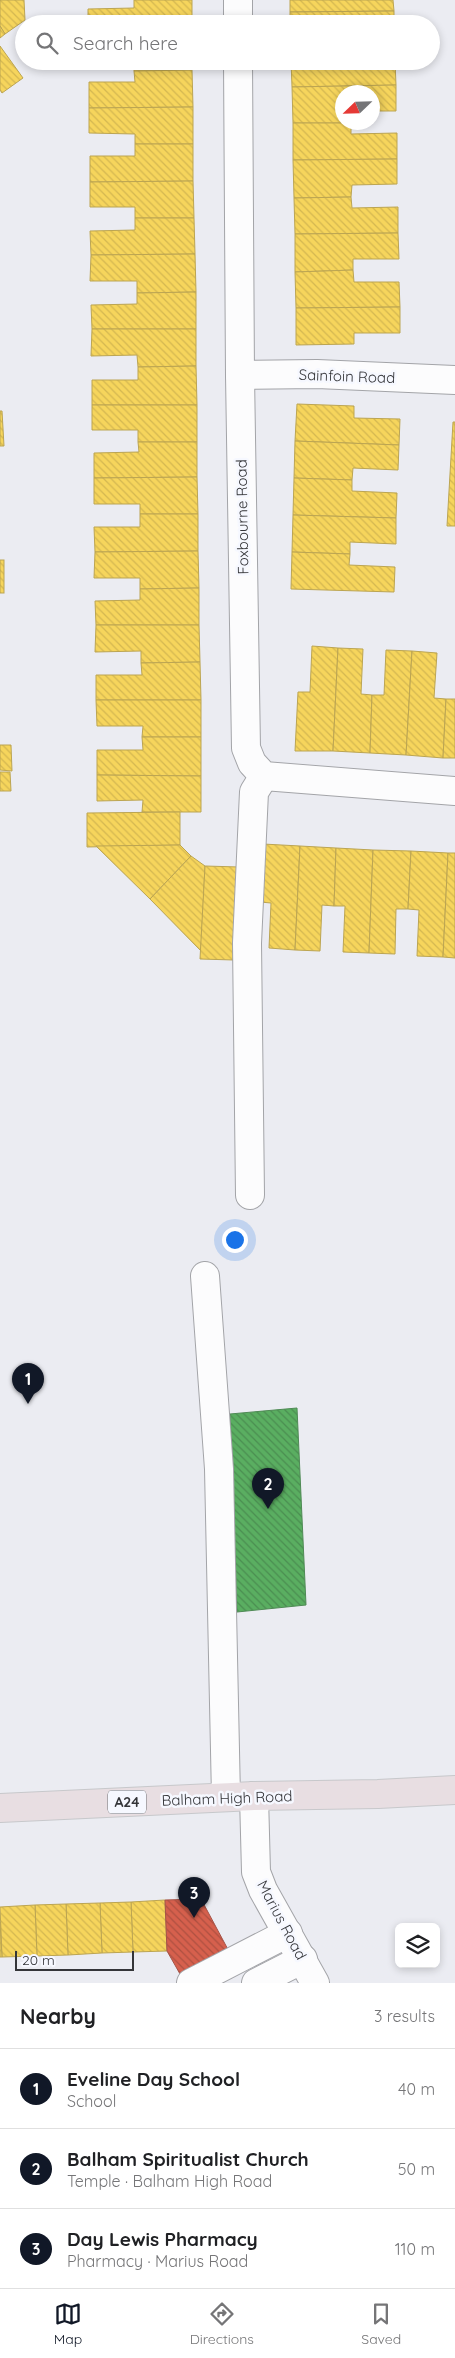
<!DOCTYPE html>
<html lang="en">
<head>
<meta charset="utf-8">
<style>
	:root { --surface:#fff; --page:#f6f6f6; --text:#202124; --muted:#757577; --line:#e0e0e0; --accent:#111827 }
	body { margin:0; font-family:Quicksand,sans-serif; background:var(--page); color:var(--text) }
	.controls { position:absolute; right:15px; bottom:15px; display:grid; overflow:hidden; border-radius:8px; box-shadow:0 2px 8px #0003 }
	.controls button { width:45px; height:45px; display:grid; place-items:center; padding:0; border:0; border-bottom:1px solid var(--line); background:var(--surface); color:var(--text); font:25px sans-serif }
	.compass { position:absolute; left:335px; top:85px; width:45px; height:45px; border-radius:50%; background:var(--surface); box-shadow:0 2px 8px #0003; rotate:247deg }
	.scale { position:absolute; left:15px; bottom:12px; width:119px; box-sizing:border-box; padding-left:5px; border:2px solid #343539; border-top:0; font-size:14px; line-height:18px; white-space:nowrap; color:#343539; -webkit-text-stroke:4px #f6f8ff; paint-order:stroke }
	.you { position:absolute; left:234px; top:1239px; width:18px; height:18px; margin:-12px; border:4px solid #fff; border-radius:50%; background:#1a73e8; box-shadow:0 0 0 8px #1a73e833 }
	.badge { display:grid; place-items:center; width:32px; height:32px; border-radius:50%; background:var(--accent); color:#fff; font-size:16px; font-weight:700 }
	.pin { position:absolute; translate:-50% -41px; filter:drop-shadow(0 1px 2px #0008) }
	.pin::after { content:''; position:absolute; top:26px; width:18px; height:15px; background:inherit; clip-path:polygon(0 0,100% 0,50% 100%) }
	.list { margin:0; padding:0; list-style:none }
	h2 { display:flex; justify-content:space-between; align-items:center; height:65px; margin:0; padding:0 20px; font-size:21px }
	h2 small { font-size:16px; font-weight:400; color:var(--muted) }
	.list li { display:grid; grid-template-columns:32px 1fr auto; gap:15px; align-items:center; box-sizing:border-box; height:80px; padding:0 20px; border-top:1px solid var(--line) }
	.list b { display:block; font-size:19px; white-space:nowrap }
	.list p { margin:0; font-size:16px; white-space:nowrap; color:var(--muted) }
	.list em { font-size:16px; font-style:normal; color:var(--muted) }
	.icon { flex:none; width:28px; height:28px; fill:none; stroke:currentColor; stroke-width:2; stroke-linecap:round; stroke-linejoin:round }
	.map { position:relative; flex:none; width:455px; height:1983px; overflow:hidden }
	.search { position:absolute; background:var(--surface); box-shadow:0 2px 8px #0003; left:15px; right:15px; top:15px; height:55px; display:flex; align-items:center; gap:12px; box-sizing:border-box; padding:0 18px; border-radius:28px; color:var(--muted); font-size:19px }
	.sheet { height:305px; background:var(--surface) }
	nav { display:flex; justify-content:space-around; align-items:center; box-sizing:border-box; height:70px; border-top:1px solid var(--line); background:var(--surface); font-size:14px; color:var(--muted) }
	nav a { display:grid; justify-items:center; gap:2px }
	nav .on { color:var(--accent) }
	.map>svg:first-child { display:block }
</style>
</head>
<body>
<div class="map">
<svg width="455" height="1983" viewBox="0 0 455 1983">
	<defs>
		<pattern id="homes-back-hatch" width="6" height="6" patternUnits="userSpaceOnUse" patternTransform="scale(1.25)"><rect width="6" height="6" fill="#f6d55c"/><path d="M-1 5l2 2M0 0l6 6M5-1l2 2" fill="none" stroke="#d4b751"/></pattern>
		<pattern id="shops-back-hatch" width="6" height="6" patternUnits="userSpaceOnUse" patternTransform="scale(1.25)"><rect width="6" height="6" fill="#d6604d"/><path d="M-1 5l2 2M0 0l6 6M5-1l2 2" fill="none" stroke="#ae5041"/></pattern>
		<pattern id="public-back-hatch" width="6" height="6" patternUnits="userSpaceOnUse" patternTransform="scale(1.25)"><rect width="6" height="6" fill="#5aae61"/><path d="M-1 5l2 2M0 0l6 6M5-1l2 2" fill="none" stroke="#4b8e51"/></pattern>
	</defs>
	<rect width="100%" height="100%" fill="#ebecf2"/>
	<!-- homes -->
	<g fill="url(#homes-back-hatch)" stroke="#bca552">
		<polygon points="0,0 24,0 25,20 5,34 0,26"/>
		<polygon points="134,0 192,0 192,24 88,24 88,9 134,8"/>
		<polygon points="290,0 393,0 394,11 290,12"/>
		<polygon points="394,11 394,24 290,24 290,12"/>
		<polygon points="0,26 5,34 0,38"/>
		<polygon points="0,46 23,78 2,93 0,90"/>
		<polygon points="134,61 192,61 192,70 134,71"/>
		<polygon points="291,61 395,61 396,85 292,87"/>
		<polygon points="192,70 193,107 89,108 89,82 135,82 134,71"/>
		<polygon points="396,85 396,111 372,111 372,92 342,92 342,122 351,123 293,123 292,87"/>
		<polygon points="193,107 193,144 135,144 135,134 89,133 89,108"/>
		<polygon points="293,123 351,123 351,134 397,133 397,159 293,160"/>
		<polygon points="135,144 193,144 193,181 90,182 90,156 135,156"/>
		<polygon points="397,159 397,184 352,185 351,197 294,198 293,160"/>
		<polygon points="193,181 194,218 135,218 135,207 90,207 90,182"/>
		<polygon points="351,197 352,208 398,207 398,233 295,234 294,198"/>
		<polygon points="135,218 194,218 195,254 91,255 90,231 135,230"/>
		<polygon points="398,233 399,259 353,259 353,270 295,272 295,234"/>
		<polygon points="195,254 196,292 137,293 137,281 90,281 91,255"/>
		<polygon points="353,270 354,282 399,282 400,307 296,308 295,272"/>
		<polygon points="196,292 196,329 92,329 91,305 137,304 137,293"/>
		<polygon points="400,307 400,333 354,333 354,344 296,345 296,308"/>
		<polygon points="92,329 196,329 196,366 138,367 137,355 91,356"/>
		<polygon points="196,366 197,405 92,405 92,380 138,380 138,367"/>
		<polygon points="297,404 354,406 354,418 400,419 399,445 295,441"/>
		<polygon points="92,405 197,405 197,442 138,442 138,430 92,430"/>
		<polygon points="0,411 2,411 4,446 0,446"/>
		<polygon points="453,422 455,422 455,526 447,526"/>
		<polygon points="295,441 399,445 398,470 353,468 352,480 294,478"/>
		<polygon points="138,442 197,442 197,477 94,478 94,453 139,452"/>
		<polygon points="197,477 198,514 140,514 140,504 94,504 94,478"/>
		<polygon points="294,478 352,480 352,491 397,493 396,518 293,515"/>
		<polygon points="140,514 198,514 198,551 95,552 94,527 140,527"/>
		<polygon points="293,515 396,518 396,544 350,542 350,554 292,552"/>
		<polygon points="198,551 199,588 140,589 140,578 94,578 95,552"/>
		<polygon points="292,552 350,554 349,565 395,567 394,592 291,589"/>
		<rect x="0" y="560" width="4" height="33"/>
		<polygon points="199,588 199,625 96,625 95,601 140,600 140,589"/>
		<polygon points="96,625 199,625 200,662 141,663 141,651 95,652"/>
		<polygon points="312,646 338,648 333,751 295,751 298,692 310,692"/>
		<polygon points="338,648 363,649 361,694 372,695 370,753 333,751"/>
		<polygon points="386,650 412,651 406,755 370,753 372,695 384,695"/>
		<polygon points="412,651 437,653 434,698 446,699 443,758 406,755"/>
		<polygon points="200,662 201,700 96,700 96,675 142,675 141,663"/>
		<polygon points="446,699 455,699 455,758 443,758"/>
		<polygon points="96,700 201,700 201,737 142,737 143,726 97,726"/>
		<polygon points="142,737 201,737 201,776 97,775 97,750 143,750"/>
		<polygon points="0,745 11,745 12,771 0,770"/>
		<polygon points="0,772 10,772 11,791 0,791"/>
		<polygon points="97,775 201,776 201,812 142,812 143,800 97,801"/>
		<polygon points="180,812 180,845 87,847 87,813"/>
		<polygon points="263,844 300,846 295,950 269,948 271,903 260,902"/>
		<polygon points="180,845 191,856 150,899 96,846"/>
		<polygon points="300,846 336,848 334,906 322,905 320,951 295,950"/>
		<polygon points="336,848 373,850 369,953 343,952 345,906 334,906"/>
		<polygon points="373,850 411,851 408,909 396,909 395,954 369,953"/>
		<polygon points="411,851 448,853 443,957 417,956 419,910 408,909"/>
		<polygon points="448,853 455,853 455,958 443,957"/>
		<polygon points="191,856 205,866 201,951 150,899"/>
		<polygon points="205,866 239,867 234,960 200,959"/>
		<polygon points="165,1900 167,1951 133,1952 131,1902"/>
		<polygon points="131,1902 133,1952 102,1953 100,1903"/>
		<polygon points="100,1903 102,1953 68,1955 66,1904"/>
		<polygon points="66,1904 68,1955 37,1956 35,1905"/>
		<polygon points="35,1905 37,1956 2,1957 0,1907"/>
		<polygon points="0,1922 2,1957 0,1957"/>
	</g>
	<!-- shops -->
	<polygon fill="url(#shops-back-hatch)" stroke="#a55347" points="201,1899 232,1957 184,1981 167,1951 165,1900"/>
	<!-- public -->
	<polygon fill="url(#public-back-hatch)" stroke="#4f8a55" points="297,1408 306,1605 237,1612 230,1414"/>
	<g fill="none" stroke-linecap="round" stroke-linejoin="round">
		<!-- minor casing -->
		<g stroke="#a3a4a8" stroke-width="30">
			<g id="minor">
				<polyline points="238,0 238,24"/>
				<polyline points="238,61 240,375 246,748 252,763 264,776 455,791"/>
				<polyline points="240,375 317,374 455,380"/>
				<polyline points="250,1195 247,943 254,792 264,776"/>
				<polyline points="205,1276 219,1469 226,1797"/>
				<polyline points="254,1796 256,1872 263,1890 315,1983"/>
				<polyline points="191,1983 288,1933"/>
				<polyline points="256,1983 303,1959"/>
			</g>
		</g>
		<!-- highway casing -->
		<g stroke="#c7c8cb" stroke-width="30">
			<polyline id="highway" points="0,1808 254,1796 378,1794 455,1790"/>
		</g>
		<!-- minor -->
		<use href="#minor" stroke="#fcfcfd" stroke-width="28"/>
		<!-- highway -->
		<use href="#highway" stroke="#e8dee2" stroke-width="28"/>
	</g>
	<g text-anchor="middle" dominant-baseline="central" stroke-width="5" stroke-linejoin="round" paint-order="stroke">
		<!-- shield labels -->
		<rect fill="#f6f8ff" stroke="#6e7074" stroke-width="1" x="108" y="1790.5" width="38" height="23" rx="4"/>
		<g font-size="14" font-weight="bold" fill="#343539">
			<text x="127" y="1802">A24</text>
		</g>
		<!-- street labels -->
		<g font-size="15" fill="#343539" stroke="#f6f8ff">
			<text transform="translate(347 376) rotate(2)">Sainfoin Road</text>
			<text transform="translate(242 517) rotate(-91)">Foxbourne Road</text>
			<text transform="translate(227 1798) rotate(-2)">Balham High Road</text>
			<text transform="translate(282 1920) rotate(62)">Marius Road</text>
		</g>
	</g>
</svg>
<div class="controls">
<button><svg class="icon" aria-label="layers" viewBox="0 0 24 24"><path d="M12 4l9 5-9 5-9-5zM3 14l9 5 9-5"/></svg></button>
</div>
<svg class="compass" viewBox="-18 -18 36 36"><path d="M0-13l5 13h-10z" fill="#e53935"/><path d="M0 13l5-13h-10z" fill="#757577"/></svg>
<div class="scale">20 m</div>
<div class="you"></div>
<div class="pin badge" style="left:28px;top:1404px">1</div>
<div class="pin badge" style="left:268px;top:1509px">2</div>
<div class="pin badge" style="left:194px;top:1918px">3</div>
<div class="search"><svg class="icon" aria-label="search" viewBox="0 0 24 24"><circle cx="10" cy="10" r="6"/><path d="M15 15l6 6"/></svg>Search here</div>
</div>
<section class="sheet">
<h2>Nearby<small>3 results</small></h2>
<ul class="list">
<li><span class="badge">1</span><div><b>Eveline Day School</b><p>School</p></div><em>40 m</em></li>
<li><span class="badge">2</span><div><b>Balham Spiritualist Church</b><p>Temple · Balham High Road</p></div><em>50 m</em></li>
<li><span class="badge">3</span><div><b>Day Lewis Pharmacy</b><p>Pharmacy · Marius Road</p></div><em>110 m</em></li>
</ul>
</section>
<nav>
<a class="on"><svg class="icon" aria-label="map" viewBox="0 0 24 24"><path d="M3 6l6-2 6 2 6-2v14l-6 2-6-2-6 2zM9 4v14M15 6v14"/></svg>Map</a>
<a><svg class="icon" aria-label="directions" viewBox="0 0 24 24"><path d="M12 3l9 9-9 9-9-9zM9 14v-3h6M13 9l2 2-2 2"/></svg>Directions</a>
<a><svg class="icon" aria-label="saved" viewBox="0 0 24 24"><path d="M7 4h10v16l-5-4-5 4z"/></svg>Saved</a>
</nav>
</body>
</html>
